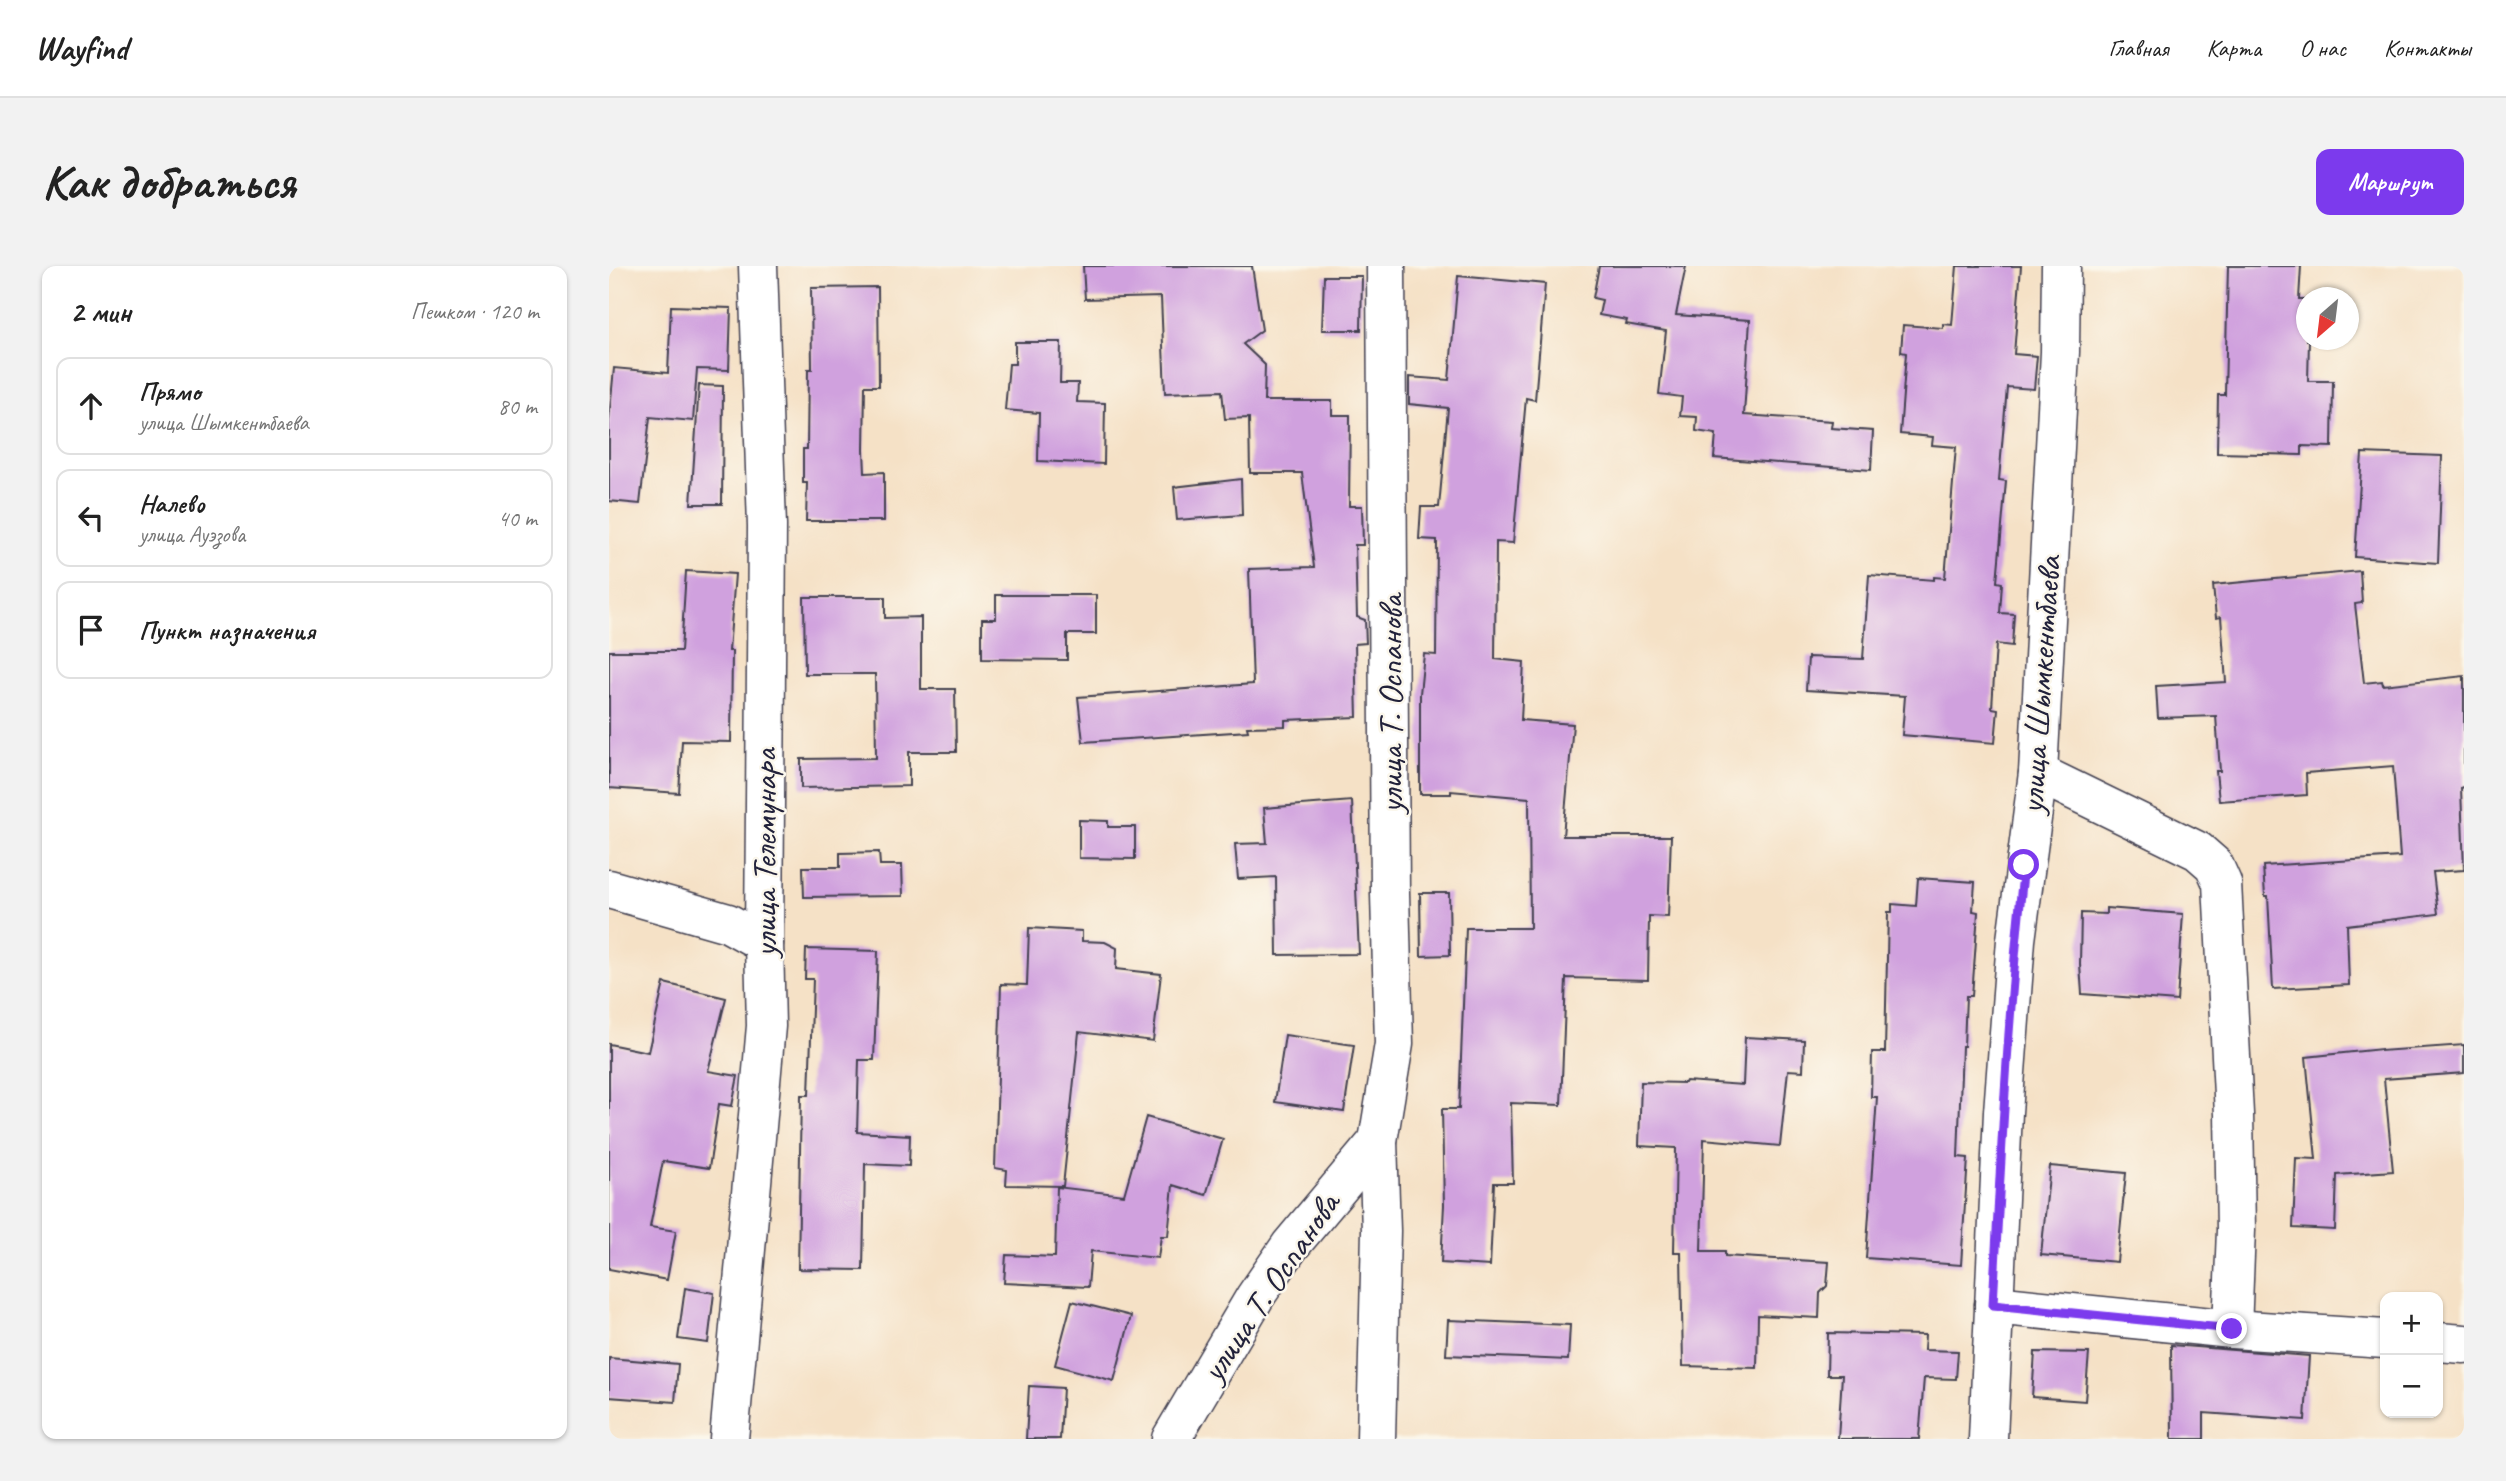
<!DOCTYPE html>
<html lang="ru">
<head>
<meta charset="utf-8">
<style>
	:root { --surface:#fff; --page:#f2f2f2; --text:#222; --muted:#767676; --line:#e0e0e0; --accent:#7c3aed }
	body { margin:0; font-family:Caveat,sans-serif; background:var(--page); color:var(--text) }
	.controls { position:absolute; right:21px; bottom:21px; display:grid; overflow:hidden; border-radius:14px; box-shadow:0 2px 5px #0004 }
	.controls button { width:63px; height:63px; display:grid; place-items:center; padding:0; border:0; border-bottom:2px solid var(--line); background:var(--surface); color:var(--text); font:35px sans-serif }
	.compass { position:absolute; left:1687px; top:21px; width:63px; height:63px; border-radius:50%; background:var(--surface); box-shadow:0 2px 5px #0004; rotate:208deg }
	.stop { position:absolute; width:21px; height:21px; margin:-16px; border:5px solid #7c3aed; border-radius:50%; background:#fff }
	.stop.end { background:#7c3aed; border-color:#fff; box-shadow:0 2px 7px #0008 }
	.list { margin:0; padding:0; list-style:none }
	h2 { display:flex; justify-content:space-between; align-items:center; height:91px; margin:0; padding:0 28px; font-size:30px }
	h2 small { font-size:23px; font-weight:400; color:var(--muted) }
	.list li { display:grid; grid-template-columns:46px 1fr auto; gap:21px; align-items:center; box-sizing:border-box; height:98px; margin:0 14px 14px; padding:0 14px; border:2px solid var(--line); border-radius:14px }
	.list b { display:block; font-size:26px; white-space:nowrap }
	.list p { margin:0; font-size:23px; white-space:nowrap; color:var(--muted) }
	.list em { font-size:23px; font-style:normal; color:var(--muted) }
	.icon { flex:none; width:38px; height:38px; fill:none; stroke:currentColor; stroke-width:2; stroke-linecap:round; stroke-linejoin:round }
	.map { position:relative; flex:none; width:1855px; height:1173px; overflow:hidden; border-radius:14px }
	header { display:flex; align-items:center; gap:42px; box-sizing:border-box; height:98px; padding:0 35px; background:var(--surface); border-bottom:2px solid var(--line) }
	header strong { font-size:33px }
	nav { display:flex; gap:38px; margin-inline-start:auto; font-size:24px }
	.intro { display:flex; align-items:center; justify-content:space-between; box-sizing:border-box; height:168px; padding:0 42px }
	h1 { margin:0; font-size:49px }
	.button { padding:18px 32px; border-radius:14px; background:var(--accent); color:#fff; font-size:24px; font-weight:700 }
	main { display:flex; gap:42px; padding:0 42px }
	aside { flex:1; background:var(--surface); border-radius:14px; box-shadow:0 2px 5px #0004 }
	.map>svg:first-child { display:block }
</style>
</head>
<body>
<header>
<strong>Wayfind</strong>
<nav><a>Главная</a><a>Карта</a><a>О нас</a><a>Контакты</a></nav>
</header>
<div class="intro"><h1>Как добраться</h1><a class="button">Маршрут</a></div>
<main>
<aside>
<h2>2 мин<small>Пешком · 120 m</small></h2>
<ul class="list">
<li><svg class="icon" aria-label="ahead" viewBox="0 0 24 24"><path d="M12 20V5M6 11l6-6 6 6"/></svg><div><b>Прямо</b><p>улица Шымкентбаева</p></div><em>80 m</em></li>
<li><svg class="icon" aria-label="left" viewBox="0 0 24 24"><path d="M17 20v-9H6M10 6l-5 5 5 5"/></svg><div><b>Налево</b><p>улица Ауэзова</p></div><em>40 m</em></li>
<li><svg class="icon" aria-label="arrive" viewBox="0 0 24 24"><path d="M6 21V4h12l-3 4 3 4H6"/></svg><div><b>Пункт назначения</b></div></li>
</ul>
</aside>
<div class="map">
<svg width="1855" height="1173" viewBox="0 0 1855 1173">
	<rect width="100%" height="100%" fill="#fbf7ec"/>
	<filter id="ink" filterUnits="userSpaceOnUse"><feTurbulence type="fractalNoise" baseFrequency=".0143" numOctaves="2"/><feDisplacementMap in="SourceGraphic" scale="14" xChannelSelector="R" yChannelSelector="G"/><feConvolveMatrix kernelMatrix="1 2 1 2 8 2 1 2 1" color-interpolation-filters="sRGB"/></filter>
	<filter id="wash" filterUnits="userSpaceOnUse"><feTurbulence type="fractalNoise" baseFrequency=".00686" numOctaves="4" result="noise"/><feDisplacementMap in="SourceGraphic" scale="28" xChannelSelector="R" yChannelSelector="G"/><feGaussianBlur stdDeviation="1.57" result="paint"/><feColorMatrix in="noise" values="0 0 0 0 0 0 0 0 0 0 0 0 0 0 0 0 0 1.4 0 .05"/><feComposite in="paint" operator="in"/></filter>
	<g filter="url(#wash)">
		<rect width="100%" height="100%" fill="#f5e1c6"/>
		<g id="blocks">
			<!-- building -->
			<g fill="#d0a1de">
				<polygon points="474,0 643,0 653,64 634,78 656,99 655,135 723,135 723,149 741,149 740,240 753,240 754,279 746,279 748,351 756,354 757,377 746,378 748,451 676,454 676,460 638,461 639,465 474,476 469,431 644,418 640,303 705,301 693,207 641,207 640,152 616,153 613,125 556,127 552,31 476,33"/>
				<polygon points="990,0 1077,0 1067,49 1141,54 1135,149 1223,155 1222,162 1264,165 1262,204 1105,192 1107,168 1087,165 1088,151 1071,150 1073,131 1050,128 1057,65 1017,58 1018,54 990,49 993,34 984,32"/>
				<polygon points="1348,0 1412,0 1405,88 1428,90 1425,123 1398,121 1390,214 1397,215 1388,316 1393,317 1391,347 1405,348 1403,380 1387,378 1383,442 1389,443 1386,477 1293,469 1296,430 1197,424 1199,391 1254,393 1260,309 1325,314 1325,311 1336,312 1347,181 1323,179 1324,171 1291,168 1297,87 1292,86 1294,59 1334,62 1334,58 1343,59"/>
				<polygon points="1619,0 1692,0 1690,33 1698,33 1698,74 1700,74 1699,115 1724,115 1723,181 1693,180 1693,189 1608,187 1609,129 1616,129"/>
				<polygon points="715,10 753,10 752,64 713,64"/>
				<polygon points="849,10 936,18 926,134 917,132 904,277 887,276 886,393 915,396 912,454 964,458 954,570 1062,570 1059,651 1040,650 1039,714 957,712 952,839 902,837 904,917 885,917 881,1000 832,997 835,939 833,843 850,843 857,662 921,662 920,532 842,525 842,528 811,528 811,428 815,388 827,389 828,274 810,273 812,241 830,241 839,142 800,138 800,111 840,114"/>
				<polygon points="269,21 270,120 256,120 255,184 256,207 275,206 275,255 197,255 198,217 194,217 194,183 198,183 199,103 203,103 202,22"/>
				<polygon points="62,40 122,42 120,104 88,103 84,155 41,151 31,238 0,235 0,155 5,102 59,107"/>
				<polygon points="406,76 452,76 451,117 469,117 468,136 496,137 495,198 429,195 430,147 396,144 400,98 406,98"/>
				<polygon points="90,119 114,120 113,238 82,238"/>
				<polygon points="1753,187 1833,190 1829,297 1746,291"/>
				<polygon points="632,213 633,249 568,254 565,221"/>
				<polygon points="77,305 126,308 120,385 123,385 122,476 73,475 70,527 0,522 0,385 72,385"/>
				<polygon points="1751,305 1753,337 1746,338 1755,417 1773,415 1774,419 1855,410 1855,521 1852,522 1855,604 1824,606 1829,648 1738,659 1740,719 1664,723 1659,630 1656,630 1654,600 1791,591 1784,500 1697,507 1698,529 1610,535 1607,505 1611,505 1607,450 1549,452 1547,420 1617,416 1612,351 1607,352 1604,319"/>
				<polygon points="387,329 487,329 487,368 458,368 458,394 373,393 373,353 387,353"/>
				<polygon points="195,331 276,331 276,352 312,351 312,423 346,423 347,486 300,486 300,520 192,522 192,493 267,492 266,408 196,408"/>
				<polygon points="743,535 750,688 668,689 667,611 629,613 626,578 658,577 655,542"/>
				<polygon points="470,554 499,555 499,561 526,561 526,593 470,592"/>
				<polygon points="270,586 271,599 293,599 294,630 195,631 194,601 231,601 231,587"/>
				<polygon points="1309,612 1366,616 1364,645 1369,646 1363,730 1357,730 1355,780 1353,780 1349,891 1359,892 1352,999 1257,992 1268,831 1262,831 1263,786 1276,786 1279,646 1283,646 1283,638 1307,640"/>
				<polygon points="811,627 840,627 841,689 812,690"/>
				<polygon points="1497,642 1574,648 1568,735 1473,728 1471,698 1472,647 1497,648"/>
				<polygon points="420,662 473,665 473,675 496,676 508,682 507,703 552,708 544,775 470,766 454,920 397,919 398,904 386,902 392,718 418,719"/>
				<polygon points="197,683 269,685 265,794 250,794 248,866 301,869 300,900 256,898 254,1004 189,1003 192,829 200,829 204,713 196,713"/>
				<polygon points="55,717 117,732 99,805 129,810 123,840 110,838 100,902 54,895 41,961 67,965 58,1014 0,1003 0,778 39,786"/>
				<polygon points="676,769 745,779 735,846 666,836"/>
				<polygon points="1136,771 1195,774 1194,805 1179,804 1171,880 1095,873 1092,985 1116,985 1116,990 1220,996 1218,1020 1211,1027 1210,1052 1149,1049 1148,1102 1074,1100 1072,986 1065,986 1067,882 1030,880 1032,816 1076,817 1077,815 1134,819"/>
				<polygon points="1855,779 1855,807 1775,813 1784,905 1728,909 1726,964 1684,962 1687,892 1707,893 1697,791 1772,783 1772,785"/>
				<polygon points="537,851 614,873 597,929 564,919 559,970 552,970 549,992 482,985 479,1021 395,1017 397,989 446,991 448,921 515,929"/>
				<polygon points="1441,900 1517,907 1508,996 1432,989"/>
				<polygon points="76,1022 105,1027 99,1077 69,1073"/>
				<polygon points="463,1035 522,1050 505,1115 446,1099"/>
				<polygon points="839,1054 961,1059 959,1094 837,1089"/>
				<polygon points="1219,1067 1316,1069 1315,1084 1349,1085 1347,1113 1315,1112 1310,1173 1229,1173 1233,1109 1218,1109"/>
				<polygon points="1562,1079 1700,1090 1696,1154 1595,1147 1595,1173 1563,1173"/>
				<polygon points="1426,1086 1480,1087 1476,1135 1423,1131"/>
				<polygon points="0,1092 69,1098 66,1136 0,1131"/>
				<polygon points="420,1120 454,1122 451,1173 417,1173"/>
			</g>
		</g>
	</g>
	<g filter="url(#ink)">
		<use href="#blocks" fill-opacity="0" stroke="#423f50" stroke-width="2"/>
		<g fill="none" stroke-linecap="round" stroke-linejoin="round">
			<!-- minor casing -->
			<g stroke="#423f50" stroke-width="41">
				<g id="minor">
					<polyline points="1429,507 1589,585 1605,599 1613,617 1625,848 1627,964 1623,1063"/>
					<polyline points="0,623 119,657 155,677"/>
					<polyline points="1385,1039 1623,1063 1776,1073"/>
					<polyline points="1829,1076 1855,1078"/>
					<polyline points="120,1173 157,760 155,677 158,260 149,0"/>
					<polyline points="562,1173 646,1031 681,980 769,875"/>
					<polyline points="767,1173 772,965 769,875 785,778 781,628 777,0"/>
					<polyline points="1379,1173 1394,846 1407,674 1429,507 1451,86 1452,0"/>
				</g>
			</g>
			<!-- minor -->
			<use href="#minor" stroke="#fff" stroke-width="38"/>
		</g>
	</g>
	<g fill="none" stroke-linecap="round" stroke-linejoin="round" filter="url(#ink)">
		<!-- route -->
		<path stroke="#7c3aed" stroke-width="9" d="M1415 599C1399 745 1392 892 1384 1039L1623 1063"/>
	</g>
	<g text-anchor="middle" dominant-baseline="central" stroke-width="5" stroke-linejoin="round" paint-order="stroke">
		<!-- street labels -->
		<g font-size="35" fill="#22223b" stroke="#fbf7ec">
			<text transform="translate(1431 419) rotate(-86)">улица Шымкентбаева</text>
			<text transform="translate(781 438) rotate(-90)">улица Т. Оспанова</text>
			<text transform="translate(155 587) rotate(-90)">улица Телемунара</text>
			<text transform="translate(661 1021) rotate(-56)">улица Т. Оспанова</text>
		</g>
	</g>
</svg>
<div class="controls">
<button>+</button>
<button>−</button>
</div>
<svg class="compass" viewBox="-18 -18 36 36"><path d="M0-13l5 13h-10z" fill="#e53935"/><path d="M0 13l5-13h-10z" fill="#767676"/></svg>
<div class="stop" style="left:1415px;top:599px"></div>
<div class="stop end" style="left:1623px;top:1063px"></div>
</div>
</main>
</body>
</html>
